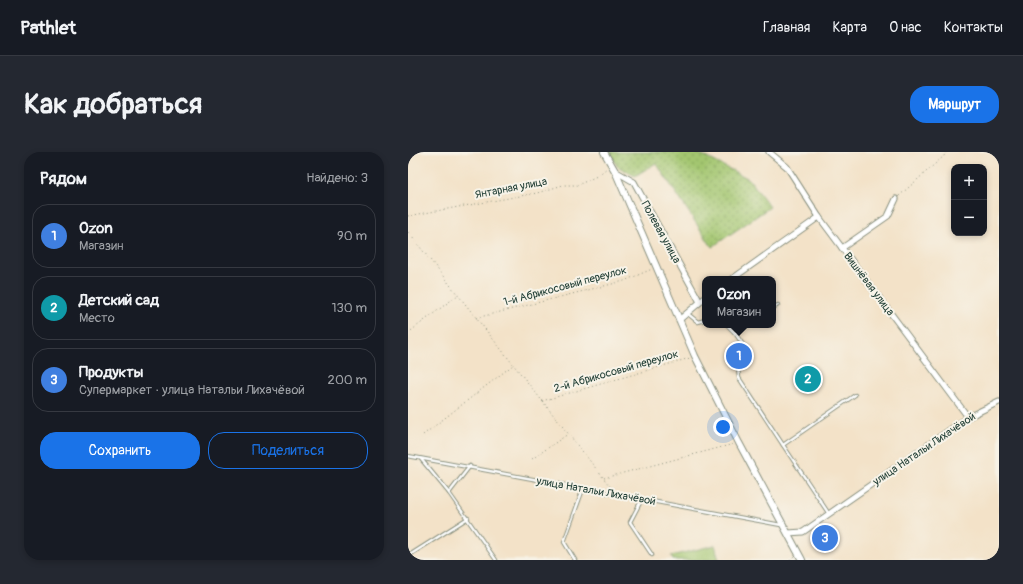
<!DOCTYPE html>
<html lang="ru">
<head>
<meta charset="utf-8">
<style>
	:root { --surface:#171b24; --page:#242831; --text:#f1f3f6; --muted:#9ea1a6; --line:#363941; --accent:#1a73e8 }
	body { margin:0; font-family:Pangolin,sans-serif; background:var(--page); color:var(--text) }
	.controls { position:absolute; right:12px; top:12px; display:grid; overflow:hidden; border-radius:8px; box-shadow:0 2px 6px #0003 }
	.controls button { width:36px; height:36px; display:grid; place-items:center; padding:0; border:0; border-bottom:1px solid var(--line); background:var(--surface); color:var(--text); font:20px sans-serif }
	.you { position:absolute; left:315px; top:275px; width:14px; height:14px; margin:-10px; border:3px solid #fff; border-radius:50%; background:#1a73e8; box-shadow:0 0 0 6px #1a73e833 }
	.badge { display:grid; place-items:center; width:26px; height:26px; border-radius:50%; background:var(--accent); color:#fff; font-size:13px; font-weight:700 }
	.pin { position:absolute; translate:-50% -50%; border:2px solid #fff; box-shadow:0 1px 4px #0006 }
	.popup { position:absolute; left:294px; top:124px; width:74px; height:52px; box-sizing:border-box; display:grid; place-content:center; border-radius:8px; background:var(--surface); filter:drop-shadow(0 1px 3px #0005); font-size:13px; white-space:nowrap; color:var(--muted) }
	.popup b { font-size:15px; color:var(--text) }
	.popup::after { content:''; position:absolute; left:50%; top:100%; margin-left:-8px; border:8px solid transparent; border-top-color:var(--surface) }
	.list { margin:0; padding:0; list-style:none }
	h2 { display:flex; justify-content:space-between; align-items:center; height:52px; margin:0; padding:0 16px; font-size:17px }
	h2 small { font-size:13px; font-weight:400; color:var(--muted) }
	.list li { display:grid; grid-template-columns:26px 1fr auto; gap:12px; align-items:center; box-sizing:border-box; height:64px; margin:0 8px 8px; padding:0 8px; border:1px solid var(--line); border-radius:16px }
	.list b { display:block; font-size:15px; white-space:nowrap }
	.list p { margin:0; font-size:13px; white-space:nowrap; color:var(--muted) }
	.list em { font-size:13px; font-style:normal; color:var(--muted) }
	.actions { display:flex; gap:8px; padding:12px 16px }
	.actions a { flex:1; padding:9px 0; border:1px solid var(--accent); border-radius:16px; text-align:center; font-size:14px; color:var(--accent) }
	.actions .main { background:var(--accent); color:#fff }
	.map { position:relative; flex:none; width:591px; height:408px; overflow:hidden; border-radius:16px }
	header { display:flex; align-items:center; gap:24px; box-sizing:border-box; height:56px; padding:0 20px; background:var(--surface); border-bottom:1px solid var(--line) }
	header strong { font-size:19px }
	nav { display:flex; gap:22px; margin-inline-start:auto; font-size:14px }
	.intro { display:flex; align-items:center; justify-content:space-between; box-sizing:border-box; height:96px; padding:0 24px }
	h1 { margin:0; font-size:28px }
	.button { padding:10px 18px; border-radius:16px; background:var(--accent); color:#fff; font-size:14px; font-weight:700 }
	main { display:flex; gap:24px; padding:0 24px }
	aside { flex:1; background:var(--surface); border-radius:16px; box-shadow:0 2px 6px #0003 }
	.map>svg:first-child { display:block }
</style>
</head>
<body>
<header>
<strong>Pathlet</strong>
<nav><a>Главная</a><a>Карта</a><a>О нас</a><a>Контакты</a></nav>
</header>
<div class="intro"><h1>Как добраться</h1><a class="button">Маршрут</a></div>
<main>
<aside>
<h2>Рядом<small>Найдено: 3</small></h2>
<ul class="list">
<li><span class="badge" style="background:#3f7fe0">1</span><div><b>Ozon</b><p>Магазин</p></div><em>90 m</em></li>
<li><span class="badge" style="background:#0f9aa8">2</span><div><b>Детский сад</b><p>Место</p></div><em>130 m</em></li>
<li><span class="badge" style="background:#3f7fe0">3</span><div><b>Продукты</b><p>Супермаркет · улица Натальи Лихачёвой</p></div><em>200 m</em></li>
</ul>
<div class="actions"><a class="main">Сохранить</a><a>Поделиться</a></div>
</aside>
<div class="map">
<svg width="591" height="408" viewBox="0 0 591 408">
	<defs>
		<pattern id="park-dots" width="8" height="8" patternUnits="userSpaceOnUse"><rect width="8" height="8" fill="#a3c66f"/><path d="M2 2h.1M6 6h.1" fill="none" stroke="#84a25c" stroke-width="1.8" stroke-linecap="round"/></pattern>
	</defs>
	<rect width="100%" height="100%" fill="#f7f3e8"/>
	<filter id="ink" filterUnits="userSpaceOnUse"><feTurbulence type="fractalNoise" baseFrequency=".025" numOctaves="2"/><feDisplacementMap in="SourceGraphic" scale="8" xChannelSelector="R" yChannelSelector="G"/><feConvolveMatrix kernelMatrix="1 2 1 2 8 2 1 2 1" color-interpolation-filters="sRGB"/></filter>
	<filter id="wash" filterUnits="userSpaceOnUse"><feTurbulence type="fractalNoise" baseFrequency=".012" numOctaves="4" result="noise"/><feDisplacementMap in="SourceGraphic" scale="16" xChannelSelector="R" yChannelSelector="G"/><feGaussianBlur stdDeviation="0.9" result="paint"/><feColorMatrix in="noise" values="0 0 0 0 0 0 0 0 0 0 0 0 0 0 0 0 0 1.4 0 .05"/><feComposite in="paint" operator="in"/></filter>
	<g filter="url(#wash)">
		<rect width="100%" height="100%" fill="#f3e2c8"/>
		<!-- grass -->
		<polygon fill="#a3c66f" stroke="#618252" points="307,393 311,408 265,408 263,404"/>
		<!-- park -->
		<polygon fill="url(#park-dots)" stroke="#618252" points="201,0 288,0 341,27 362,55 304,95 248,11 227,24 209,14"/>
	</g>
	<g filter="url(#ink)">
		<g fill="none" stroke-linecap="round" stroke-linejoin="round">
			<!-- service casing -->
			<g stroke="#89907e" stroke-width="4.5">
				<g id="service">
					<polyline points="365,156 370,153"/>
					<polyline points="280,162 290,170 297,168"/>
					<polyline points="319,173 327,181"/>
					<polyline points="340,173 327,181 340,200 330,216 331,226 375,293"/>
					<polyline points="0,304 373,373"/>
					<polyline points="13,307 41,341"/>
					<polyline points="62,314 41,341 88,408"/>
					<polyline points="234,347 222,370 244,403"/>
					<polyline points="421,362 375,293 447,243"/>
					<polyline points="0,404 60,366"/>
					<polyline points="167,408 156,390 175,337"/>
				</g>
			</g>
			<!-- minor casing -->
			<g stroke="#89907e" stroke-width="7">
				<g id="minor">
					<polyline points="361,0 379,15 411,65 560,265"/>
					<polyline points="207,19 226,30 292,150"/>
					<polyline points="434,96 480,64 488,47"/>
					<polyline points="324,127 411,65"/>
					<polyline points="271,168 297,146"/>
					<polyline points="380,381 395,380 560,265 591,250"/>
					<polyline points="590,408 591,408"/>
				</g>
			</g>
			<!-- tertiary casing -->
			<g stroke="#89907e" stroke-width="8">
				<polyline id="tertiary" points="196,0 207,19 287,204 331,291 394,408"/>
			</g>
			<!-- path -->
			<g stroke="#89907e" stroke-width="1" stroke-dasharray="1 3" stroke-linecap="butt">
				<polyline points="491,44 536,4 538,0"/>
				<polyline points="0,64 129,41 155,33 170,33 189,24 199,16"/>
				<polyline points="0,80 205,338"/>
				<polyline points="68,166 216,129 244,117"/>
				<polyline points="0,181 50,143"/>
				<polyline points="134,249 282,206"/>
				<polyline points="15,283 105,213"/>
				<polyline points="124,307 160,282"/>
				<polyline points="196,326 326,292"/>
				<polyline points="382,408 386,404"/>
			</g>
			<!-- service -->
			<use href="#service" stroke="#fff" stroke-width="2.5"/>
			<!-- minor -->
			<use href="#minor" stroke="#fff" stroke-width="5"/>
			<!-- tertiary -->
			<use href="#tertiary" stroke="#fff" stroke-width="6"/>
		</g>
	</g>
	<g text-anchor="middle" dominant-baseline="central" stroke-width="4" stroke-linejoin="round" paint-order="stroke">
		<!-- street labels -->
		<g font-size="11" fill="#1f3d34" stroke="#f7f3e8">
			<text transform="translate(103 36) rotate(-11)">Янтарная улица</text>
			<text transform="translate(253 80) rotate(61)">Полевая улица</text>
			<text transform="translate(461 132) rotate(53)">Вишнёвая улица</text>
			<text transform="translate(157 134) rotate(-15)">1-й Абрикосовый переулок</text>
			<text transform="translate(208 219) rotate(-16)">2-й Абрикосовый переулок</text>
			<text transform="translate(516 297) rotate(-34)">улица Натальи Лихачёвой</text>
			<text transform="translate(188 339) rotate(10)">улица Натальи Лихачёвой</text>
		</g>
	</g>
</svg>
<div class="controls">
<button>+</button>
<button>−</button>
</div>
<div class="you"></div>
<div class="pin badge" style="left:331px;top:204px;background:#3f7fe0">1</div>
<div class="popup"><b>Ozon</b>Магазин</div>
<div class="pin badge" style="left:400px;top:227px;background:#0f9aa8">2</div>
<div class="pin badge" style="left:417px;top:386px;background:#3f7fe0">3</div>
</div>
</main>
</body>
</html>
